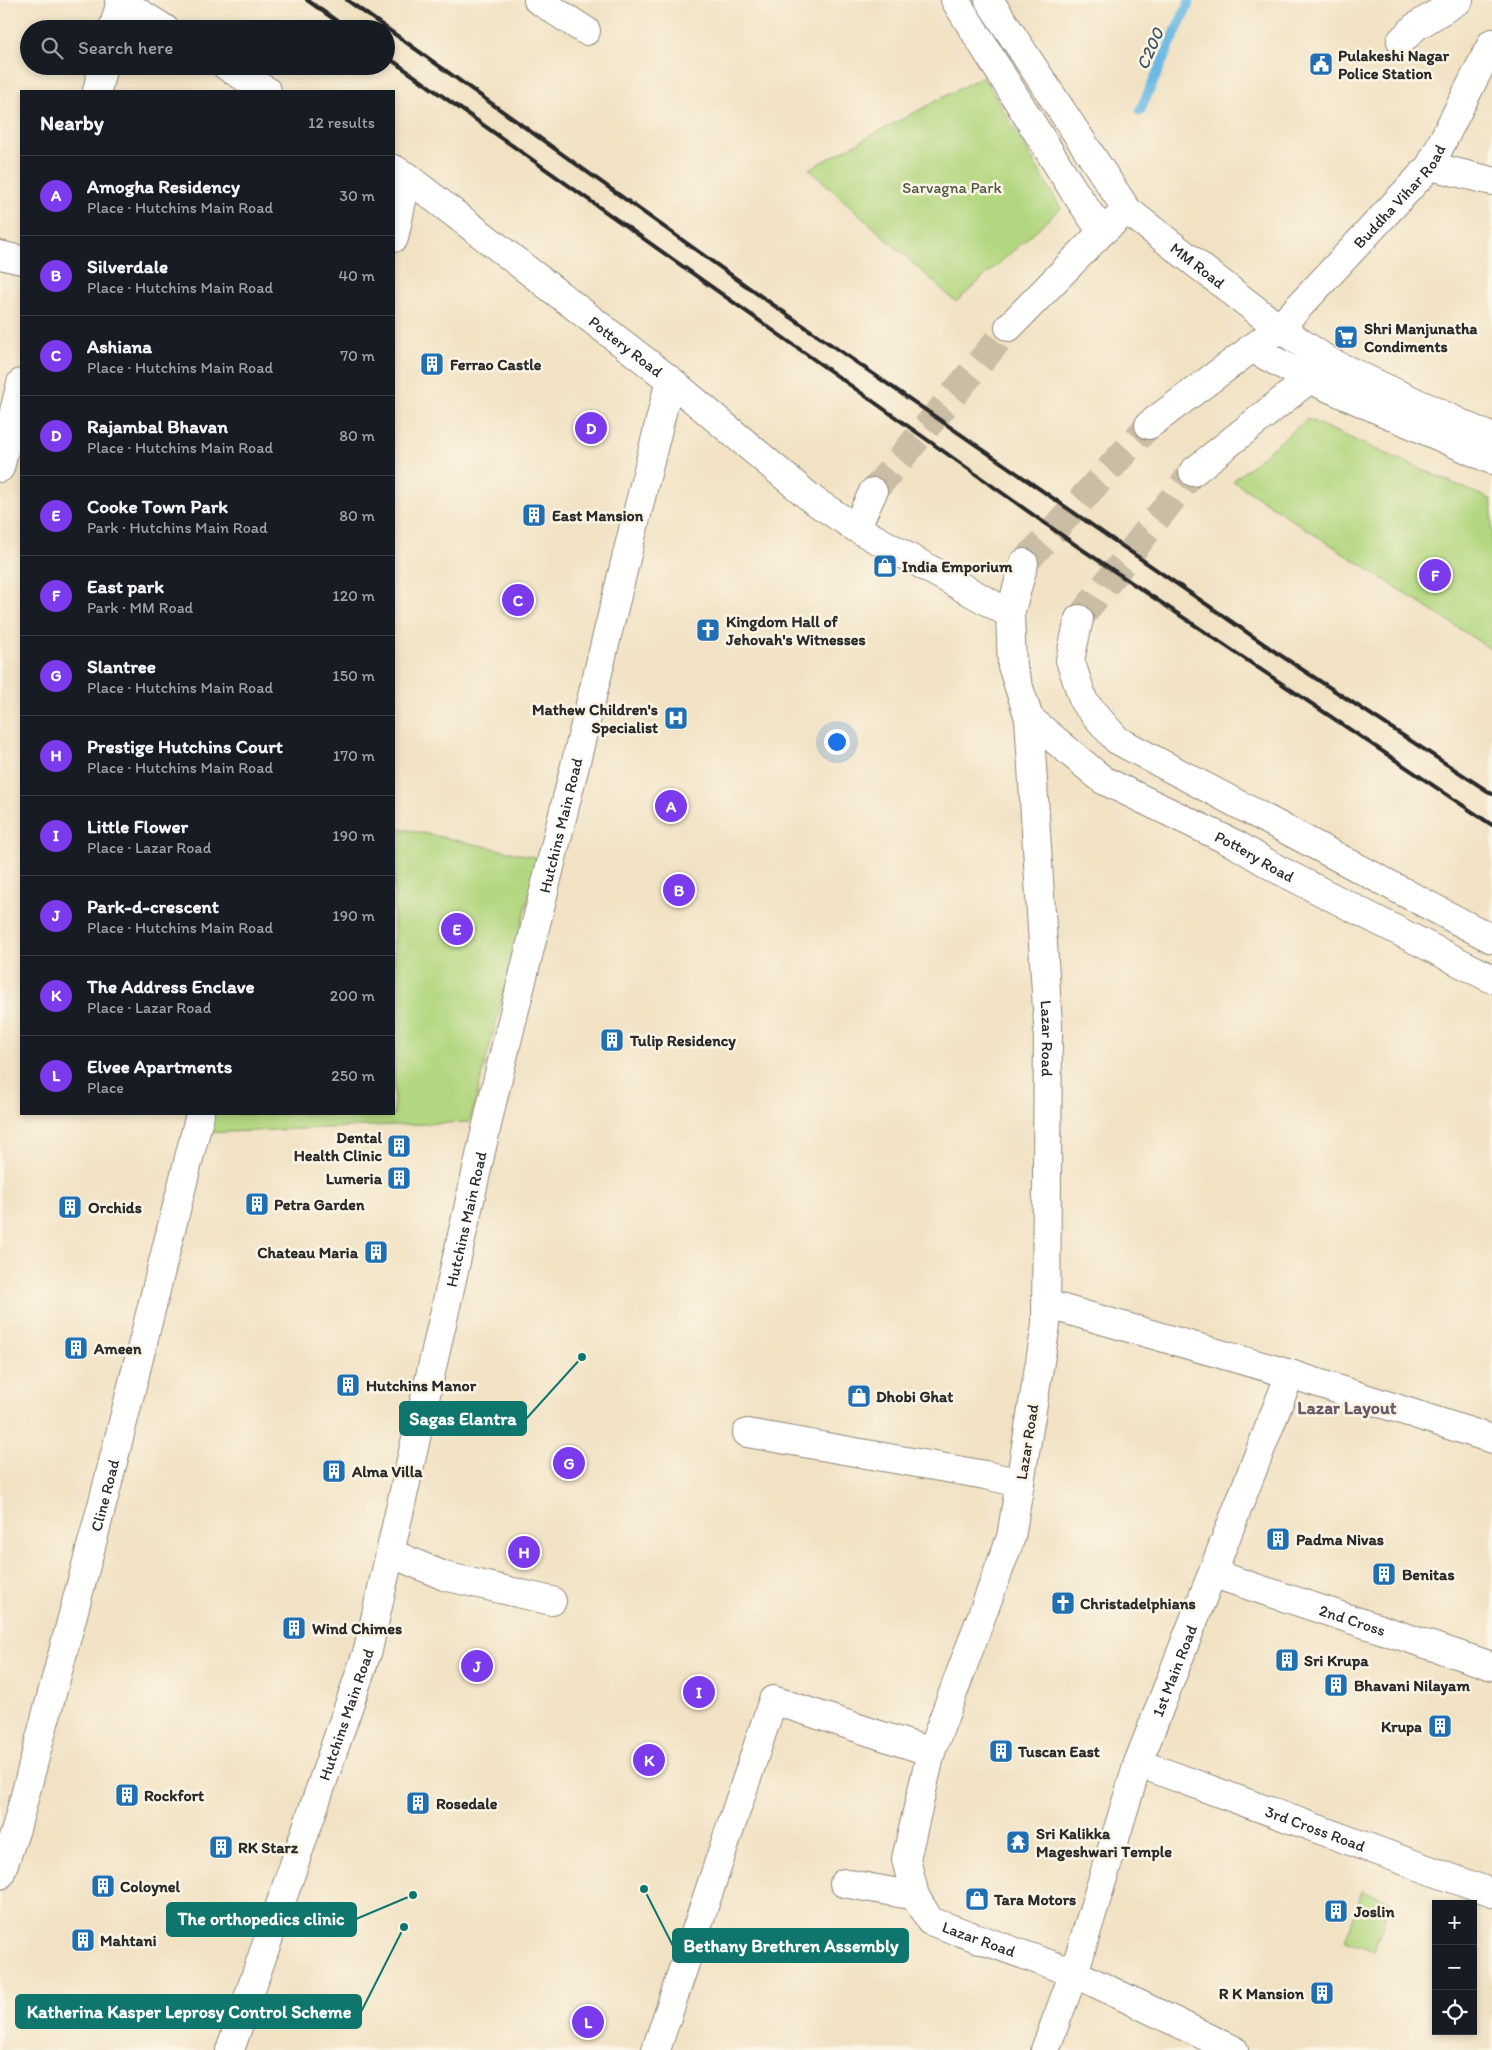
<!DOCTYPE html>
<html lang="en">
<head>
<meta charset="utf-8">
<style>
	:root { --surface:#171b24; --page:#20242c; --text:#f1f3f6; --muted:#9ea1a6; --line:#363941; --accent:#7c3aed }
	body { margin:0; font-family:Itim,sans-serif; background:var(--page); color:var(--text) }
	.controls { position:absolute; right:15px; bottom:15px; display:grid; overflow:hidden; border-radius:0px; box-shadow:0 2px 8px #0003 }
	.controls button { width:45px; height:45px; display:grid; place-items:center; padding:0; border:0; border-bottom:1px solid var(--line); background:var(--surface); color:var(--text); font:25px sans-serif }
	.you { position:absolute; left:836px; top:741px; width:18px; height:18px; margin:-12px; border:4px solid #fff; border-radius:50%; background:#1a73e8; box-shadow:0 0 0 8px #1a73e833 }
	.badge { display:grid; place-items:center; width:32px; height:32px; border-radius:50%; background:var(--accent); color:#fff; font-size:16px; font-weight:700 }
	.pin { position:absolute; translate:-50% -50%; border:2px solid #fff; box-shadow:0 1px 5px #0006 }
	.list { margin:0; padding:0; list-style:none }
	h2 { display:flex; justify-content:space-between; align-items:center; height:65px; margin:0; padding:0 20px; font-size:21px }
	h2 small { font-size:16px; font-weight:400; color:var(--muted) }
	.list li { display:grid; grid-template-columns:32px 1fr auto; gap:15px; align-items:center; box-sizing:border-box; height:80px; padding:0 20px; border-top:1px solid var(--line) }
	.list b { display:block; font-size:19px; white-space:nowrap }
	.list p { margin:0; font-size:16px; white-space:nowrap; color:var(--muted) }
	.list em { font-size:16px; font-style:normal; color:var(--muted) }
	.icon { flex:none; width:28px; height:28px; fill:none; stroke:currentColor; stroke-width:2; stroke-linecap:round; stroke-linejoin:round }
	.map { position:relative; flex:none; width:1492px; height:2050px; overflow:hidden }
	.search { position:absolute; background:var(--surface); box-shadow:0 2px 8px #0003; left:20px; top:20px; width:375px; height:55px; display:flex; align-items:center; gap:12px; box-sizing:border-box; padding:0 18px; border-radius:28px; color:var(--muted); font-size:19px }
	.panel { position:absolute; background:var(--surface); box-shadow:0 2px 8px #0003; left:20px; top:90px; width:375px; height:1025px; border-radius:0px }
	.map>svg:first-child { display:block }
</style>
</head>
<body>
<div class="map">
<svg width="1492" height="2050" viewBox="0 0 1492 2050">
	<rect width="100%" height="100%" fill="#fcf5e5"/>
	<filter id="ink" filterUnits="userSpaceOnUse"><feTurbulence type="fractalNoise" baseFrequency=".02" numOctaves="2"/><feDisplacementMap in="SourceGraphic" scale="10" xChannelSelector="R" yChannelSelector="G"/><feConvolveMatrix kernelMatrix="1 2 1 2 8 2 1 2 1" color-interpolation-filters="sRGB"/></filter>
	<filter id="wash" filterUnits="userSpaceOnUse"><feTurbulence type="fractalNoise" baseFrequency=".0096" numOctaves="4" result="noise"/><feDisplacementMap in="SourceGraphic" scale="20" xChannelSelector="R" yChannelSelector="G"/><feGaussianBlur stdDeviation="1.12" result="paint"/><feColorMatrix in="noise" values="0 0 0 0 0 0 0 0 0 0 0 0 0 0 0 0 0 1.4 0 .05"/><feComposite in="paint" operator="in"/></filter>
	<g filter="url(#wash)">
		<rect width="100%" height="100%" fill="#f1e2c4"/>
		<!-- green -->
		<g fill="#b2d780" stroke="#6e8156">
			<polygon points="983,76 1061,208 956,302 809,169"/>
			<polygon points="1307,419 1492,500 1492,650 1233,481"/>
			<polygon points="394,827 539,858 470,1122 204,1133 208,1114 394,1114"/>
			<polygon points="1362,1891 1391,1901 1374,1951 1345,1940"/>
		</g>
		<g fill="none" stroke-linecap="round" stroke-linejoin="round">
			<!-- stream -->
			<polyline stroke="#6abae5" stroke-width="10" points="1140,111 1190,0"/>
		</g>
	</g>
	<g filter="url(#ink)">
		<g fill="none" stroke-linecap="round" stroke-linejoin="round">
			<!-- major-tunnel -->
			<g stroke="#c9bda5" stroke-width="28" stroke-dasharray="28 14" stroke-linecap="butt">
				<polyline points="873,492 1009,327"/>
				<polyline points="1024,563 1149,425"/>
				<polyline points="1079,619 1193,472"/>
			</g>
			<!-- minor casing -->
			<g stroke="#8e8678" stroke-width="30">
				<g id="minor">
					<polyline points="538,0 586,31"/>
					<polyline points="955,0 1072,188 1102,232"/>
					<polyline points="989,0 1127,210"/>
					<polyline points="113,29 121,1"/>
					<polyline points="1401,41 1415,27 1459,0"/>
					<polyline points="97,91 103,66"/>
					<polyline points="1430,166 1492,181"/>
					<polyline points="394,238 407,177"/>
					<polyline points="0,255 21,260"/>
					<polyline points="0,468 21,383"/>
					<path id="s1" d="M1029 718 1048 1025 1046 1325 1011 1537 931 1752 906 1859 915 1896 930 1921 1074 1973 1234 2050"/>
					<polyline points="1046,1304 1290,1374 1492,1439"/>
					<polyline points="747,1433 985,1475 1020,1483"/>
					<polyline points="391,1553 444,1576 552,1601"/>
					<path id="s2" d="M1214 1574 1492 1666"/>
					<path id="s3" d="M1138 1763 1492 1893"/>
					<path id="s4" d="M0 1875 16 1829 106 1490 200 1114"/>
					<polyline points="844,1883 915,1896"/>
					<path id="s5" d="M230 2050 368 1650 494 1094 670 380"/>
					<polyline points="656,2050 773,1700 931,1752"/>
					<path id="s6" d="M1045 2050 1074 1973 1138 1763 1290 1374"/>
				</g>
			</g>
			<!-- major casing -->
			<g stroke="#8e8678" stroke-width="30">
				<g id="major">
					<polyline points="119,0 165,29"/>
					<polyline points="226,66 267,91"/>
					<path id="s7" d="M394 169 407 177 670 380 813 500 856 528 1010 614"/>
					<path id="s8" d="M1009 327 1102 232 1127 210 1279 328 1330 362 1492 438"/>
					<polyline points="1251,348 1311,380 1492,460"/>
					<path id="s9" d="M1149 425 1279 328 1430 166 1492 43"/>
					<polyline points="1193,472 1323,368"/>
					<polyline points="856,528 873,492"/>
					<path id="s10" d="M1024 563 1010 614 1012 666 1029 718 1103 780 1237 845 1277 869 1492 979"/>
					<polyline points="1079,619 1070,660 1084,702 1117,740 1492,939"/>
				</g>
			</g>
			<!-- minor -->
			<use href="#minor" stroke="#fff" stroke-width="28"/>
			<!-- major -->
			<use href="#major" stroke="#fff" stroke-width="28"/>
			<!-- rail -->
			<g stroke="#2b2b2b" stroke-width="4">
				<polyline points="307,0 348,29"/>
				<polyline points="347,0 759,295 1274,651 1492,794"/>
				<polyline points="386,56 1077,546 1492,825"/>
			</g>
		</g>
	</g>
	<!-- icons -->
	<defs>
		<g id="civic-square" transform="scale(1.25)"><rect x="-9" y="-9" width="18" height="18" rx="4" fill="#1f6fb2" stroke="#fcf5e5"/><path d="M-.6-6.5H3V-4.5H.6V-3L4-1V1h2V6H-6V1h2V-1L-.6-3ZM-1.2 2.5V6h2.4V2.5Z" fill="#fff"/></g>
		<g id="supermarket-square" transform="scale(1.25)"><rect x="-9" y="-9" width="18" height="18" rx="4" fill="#1f6fb2" stroke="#fcf5e5"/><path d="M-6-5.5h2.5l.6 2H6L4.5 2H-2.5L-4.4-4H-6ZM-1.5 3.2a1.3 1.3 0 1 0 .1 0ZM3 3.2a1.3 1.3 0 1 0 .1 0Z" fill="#fff"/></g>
		<g id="building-square" transform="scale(1.25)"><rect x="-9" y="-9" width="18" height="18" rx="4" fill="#1f6fb2" stroke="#fcf5e5"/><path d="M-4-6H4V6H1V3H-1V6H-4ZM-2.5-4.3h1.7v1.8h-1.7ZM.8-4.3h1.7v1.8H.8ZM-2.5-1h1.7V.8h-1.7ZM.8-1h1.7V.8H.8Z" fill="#fff"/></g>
		<g id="shop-square" transform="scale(1.25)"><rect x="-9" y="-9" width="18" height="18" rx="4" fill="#1f6fb2" stroke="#fcf5e5"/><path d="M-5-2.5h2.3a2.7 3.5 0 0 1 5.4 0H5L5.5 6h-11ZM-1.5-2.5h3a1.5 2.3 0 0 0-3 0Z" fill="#fff"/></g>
		<g id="church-square" transform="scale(1.25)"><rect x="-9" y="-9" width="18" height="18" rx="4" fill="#1f6fb2" stroke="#fcf5e5"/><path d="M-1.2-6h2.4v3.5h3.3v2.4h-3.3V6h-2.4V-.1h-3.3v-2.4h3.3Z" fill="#fff"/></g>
		<g id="hospital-square" transform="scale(1.25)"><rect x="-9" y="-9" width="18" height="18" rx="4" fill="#1f6fb2" stroke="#fcf5e5"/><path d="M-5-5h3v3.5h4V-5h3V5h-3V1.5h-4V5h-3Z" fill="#fff"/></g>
		<g id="temple-square" transform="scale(1.25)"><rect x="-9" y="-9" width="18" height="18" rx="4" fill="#1f6fb2" stroke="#fcf5e5"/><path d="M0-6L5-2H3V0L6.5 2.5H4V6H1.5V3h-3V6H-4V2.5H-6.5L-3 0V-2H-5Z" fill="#fff"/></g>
	</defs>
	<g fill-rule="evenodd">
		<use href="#civic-square" x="1321" y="64"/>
		<use href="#supermarket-square" x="1346" y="337"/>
		<use href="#building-square" x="432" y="364"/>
		<use href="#building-square" x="534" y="515"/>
		<use href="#shop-square" x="885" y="566"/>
		<use href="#church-square" x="708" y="630"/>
		<use href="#hospital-square" x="676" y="718"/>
		<use href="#building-square" x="612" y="1040"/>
		<use href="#building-square" x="399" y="1146"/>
		<use href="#building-square" x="399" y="1178"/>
		<use href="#building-square" x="257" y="1204"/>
		<use href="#building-square" x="70" y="1207"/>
		<use href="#building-square" x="376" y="1252"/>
		<use href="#building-square" x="76" y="1348"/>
		<use href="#building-square" x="348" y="1385"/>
		<use href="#shop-square" x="859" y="1396"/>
		<use href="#building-square" x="334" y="1471"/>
		<use href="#building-square" x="1278" y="1539"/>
		<use href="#building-square" x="1384" y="1574"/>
		<use href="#church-square" x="1063" y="1603"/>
		<use href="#building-square" x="294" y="1628"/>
		<use href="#building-square" x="1287" y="1660"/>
		<use href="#building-square" x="1336" y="1685"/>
		<use href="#building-square" x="1440" y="1726"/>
		<use href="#building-square" x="1001" y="1751"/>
		<use href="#building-square" x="127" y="1795"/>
		<use href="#building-square" x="418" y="1803"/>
		<use href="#temple-square" x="1018" y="1842"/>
		<use href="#building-square" x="221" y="1847"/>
		<use href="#building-square" x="103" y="1886"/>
		<use href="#shop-square" x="977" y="1899"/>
		<use href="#building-square" x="1336" y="1911"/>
		<use href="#building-square" x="83" y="1940"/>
		<use href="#building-square" x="1322" y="1993"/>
	</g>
	<g text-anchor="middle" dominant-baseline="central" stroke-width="5" stroke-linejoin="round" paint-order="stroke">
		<!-- poi labels -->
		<g font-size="16" font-weight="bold" fill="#2b2b2b" stroke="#fcf5e5" text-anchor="start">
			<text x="1338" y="55">Pulakeshi Nagar<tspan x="1338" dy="18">Police Station</tspan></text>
			<text x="1364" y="328">Shri Manjunatha<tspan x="1364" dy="18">Condiments</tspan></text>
			<text x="450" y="364">Ferrao Castle</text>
			<text x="552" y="515">East Mansion</text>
			<text x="902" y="566">India Emporium</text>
			<text x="726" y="621">Kingdom Hall of<tspan x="726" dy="18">Jehovah's Witnesses</tspan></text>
			<text x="658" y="709" text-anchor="end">Mathew Children's<tspan x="658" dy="18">Specialist</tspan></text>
			<text x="630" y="1040">Tulip Residency</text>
			<text x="382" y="1137" text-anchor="end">Dental<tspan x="382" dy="18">Health Clinic</tspan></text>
			<text x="382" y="1178" text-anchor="end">Lumeria</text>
			<text x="274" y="1204">Petra Garden</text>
			<text x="88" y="1207">Orchids</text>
			<text x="358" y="1252" text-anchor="end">Chateau Maria</text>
			<text x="94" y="1348">Ameen</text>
			<text x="366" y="1385">Hutchins Manor</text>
			<text x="876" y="1396">Dhobi Ghat</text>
			<text x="352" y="1471">Alma Villa</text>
			<text x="1296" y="1539">Padma Nivas</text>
			<text x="1402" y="1574">Benitas</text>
			<text x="1080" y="1603">Christadelphians</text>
			<text x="312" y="1628">Wind Chimes</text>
			<text x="1304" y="1660">Sri Krupa</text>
			<text x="1354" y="1685">Bhavani Nilayam</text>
			<text x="1422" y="1726" text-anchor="end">Krupa</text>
			<text x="1018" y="1751">Tuscan East</text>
			<text x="144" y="1795">Rockfort</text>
			<text x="436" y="1803">Rosedale</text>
			<text x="1036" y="1833">Sri Kalikka<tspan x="1036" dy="18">Mageshwari Temple</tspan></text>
			<text x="238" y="1847">RK Starz</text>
			<text x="120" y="1886">Coloynel</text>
			<text x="994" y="1899">Tara Motors</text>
			<text x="1354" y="1911">Joslin</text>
			<text x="100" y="1940">Mahtani</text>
			<text x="1304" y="1993" text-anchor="end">R K Mansion</text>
		</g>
		<!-- park labels -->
		<g font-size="16" fill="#4d5640" stroke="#fcf5e5">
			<text x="952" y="187">Sarvagna Park</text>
		</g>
		<!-- street labels -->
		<g font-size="16" fill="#2b2b2b" stroke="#fcf5e5">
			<text stroke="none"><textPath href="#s9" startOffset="341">Buddha Vihar Road</textPath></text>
			<text stroke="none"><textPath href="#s8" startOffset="256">MM Road</textPath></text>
			<text stroke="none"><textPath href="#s7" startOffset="292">Pottery Road</textPath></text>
			<text stroke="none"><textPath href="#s5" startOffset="1270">Hutchins Main Road</textPath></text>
			<text stroke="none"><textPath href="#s10" startOffset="426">Pottery Road</textPath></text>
			<text stroke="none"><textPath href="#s1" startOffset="321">Lazar Road</textPath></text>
			<text stroke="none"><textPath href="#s5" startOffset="865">Hutchins Main Road</textPath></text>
			<text transform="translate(1027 1442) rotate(-81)">Lazar Road</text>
			<text stroke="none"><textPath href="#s4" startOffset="394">Cline Road</textPath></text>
			<text stroke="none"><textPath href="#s2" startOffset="146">2nd Cross</textPath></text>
			<text stroke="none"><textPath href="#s6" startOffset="401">1st Main Road</textPath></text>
			<text stroke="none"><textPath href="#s5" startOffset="355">Hutchins Main Road</textPath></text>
			<text stroke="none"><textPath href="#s3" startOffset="189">3rd Cross Road</textPath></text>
			<text stroke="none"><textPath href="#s1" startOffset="1281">Lazar Road</textPath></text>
		</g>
		<!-- water labels -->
		<g font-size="18" font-style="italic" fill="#3e5663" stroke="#fcf5e5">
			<text transform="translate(1150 49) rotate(-66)">C200</text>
		</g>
		<!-- neighbourhood labels -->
		<g font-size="18" font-weight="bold" fill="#6a5b67" stroke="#fcf5e5">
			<text x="1347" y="1408">Lazar Layout</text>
		</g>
	</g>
	<!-- callouts -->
	<path fill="none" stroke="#0f766e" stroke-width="2" d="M582 1357L526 1419M413 1895L356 1919M644 1889L673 1946M404 1927L361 2012"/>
	<g fill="#0f766e" stroke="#fcf5e5" stroke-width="2">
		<circle cx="582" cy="1357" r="5"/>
		<circle cx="413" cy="1895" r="5"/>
		<circle cx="644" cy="1889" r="5"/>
		<circle cx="404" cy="1927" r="5"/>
	</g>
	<g fill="#0f766e" stroke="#0f766e" stroke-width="2">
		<rect x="400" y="1402" width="126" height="33" rx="5"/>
		<rect x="167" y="1903" width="189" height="33" rx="5"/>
		<rect x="673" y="1929" width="235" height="33" rx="5"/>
		<rect x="16" y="1995" width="345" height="33" rx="5"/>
	</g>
	<g font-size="18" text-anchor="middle" font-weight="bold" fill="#fff">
		<text x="463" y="1425">Sagas Elantra</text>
		<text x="261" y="1925">The orthopedics clinic</text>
		<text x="791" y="1952">Bethany Brethren Assembly</text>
		<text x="189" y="2018">Katherina Kasper Leprosy Control Scheme</text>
	</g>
</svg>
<div class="controls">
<button>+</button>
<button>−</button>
<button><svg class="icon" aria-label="locate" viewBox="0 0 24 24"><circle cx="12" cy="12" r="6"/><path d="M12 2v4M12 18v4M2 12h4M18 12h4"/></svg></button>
</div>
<div class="you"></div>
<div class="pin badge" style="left:671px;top:806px">A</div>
<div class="pin badge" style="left:679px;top:890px">B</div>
<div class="pin badge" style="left:518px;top:600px">C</div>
<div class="pin badge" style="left:591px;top:428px">D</div>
<div class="pin badge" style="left:457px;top:929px">E</div>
<div class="pin badge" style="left:1435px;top:575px">F</div>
<div class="pin badge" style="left:569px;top:1463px">G</div>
<div class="pin badge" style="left:524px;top:1552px">H</div>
<div class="pin badge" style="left:699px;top:1692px">I</div>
<div class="pin badge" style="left:477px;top:1666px">J</div>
<div class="pin badge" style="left:649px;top:1760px">K</div>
<div class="pin badge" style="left:588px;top:2022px">L</div>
<div class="search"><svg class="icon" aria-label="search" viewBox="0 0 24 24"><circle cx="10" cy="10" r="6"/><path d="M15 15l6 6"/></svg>Search here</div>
<section class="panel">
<h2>Nearby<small>12 results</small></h2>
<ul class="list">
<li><span class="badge">A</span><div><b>Amogha Residency</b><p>Place · Hutchins Main Road</p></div><em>30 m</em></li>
<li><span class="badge">B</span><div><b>Silverdale</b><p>Place · Hutchins Main Road</p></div><em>40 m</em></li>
<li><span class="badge">C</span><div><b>Ashiana</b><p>Place · Hutchins Main Road</p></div><em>70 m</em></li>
<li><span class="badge">D</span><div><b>Rajambal Bhavan</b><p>Place · Hutchins Main Road</p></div><em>80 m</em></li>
<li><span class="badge">E</span><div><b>Cooke Town Park</b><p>Park · Hutchins Main Road</p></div><em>80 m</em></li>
<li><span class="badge">F</span><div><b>East park</b><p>Park · MM Road</p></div><em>120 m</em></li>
<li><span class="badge">G</span><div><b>Slantree</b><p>Place · Hutchins Main Road</p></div><em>150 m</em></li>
<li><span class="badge">H</span><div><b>Prestige Hutchins Court</b><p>Place · Hutchins Main Road</p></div><em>170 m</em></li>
<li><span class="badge">I</span><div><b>Little Flower</b><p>Place · Lazar Road</p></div><em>190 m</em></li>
<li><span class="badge">J</span><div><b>Park-d-crescent</b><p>Place · Hutchins Main Road</p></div><em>190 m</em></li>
<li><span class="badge">K</span><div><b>The Address Enclave</b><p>Place · Lazar Road</p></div><em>200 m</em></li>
<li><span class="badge">L</span><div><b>Elvee Apartments</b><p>Place</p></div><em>250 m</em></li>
</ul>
</section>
</div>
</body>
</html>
